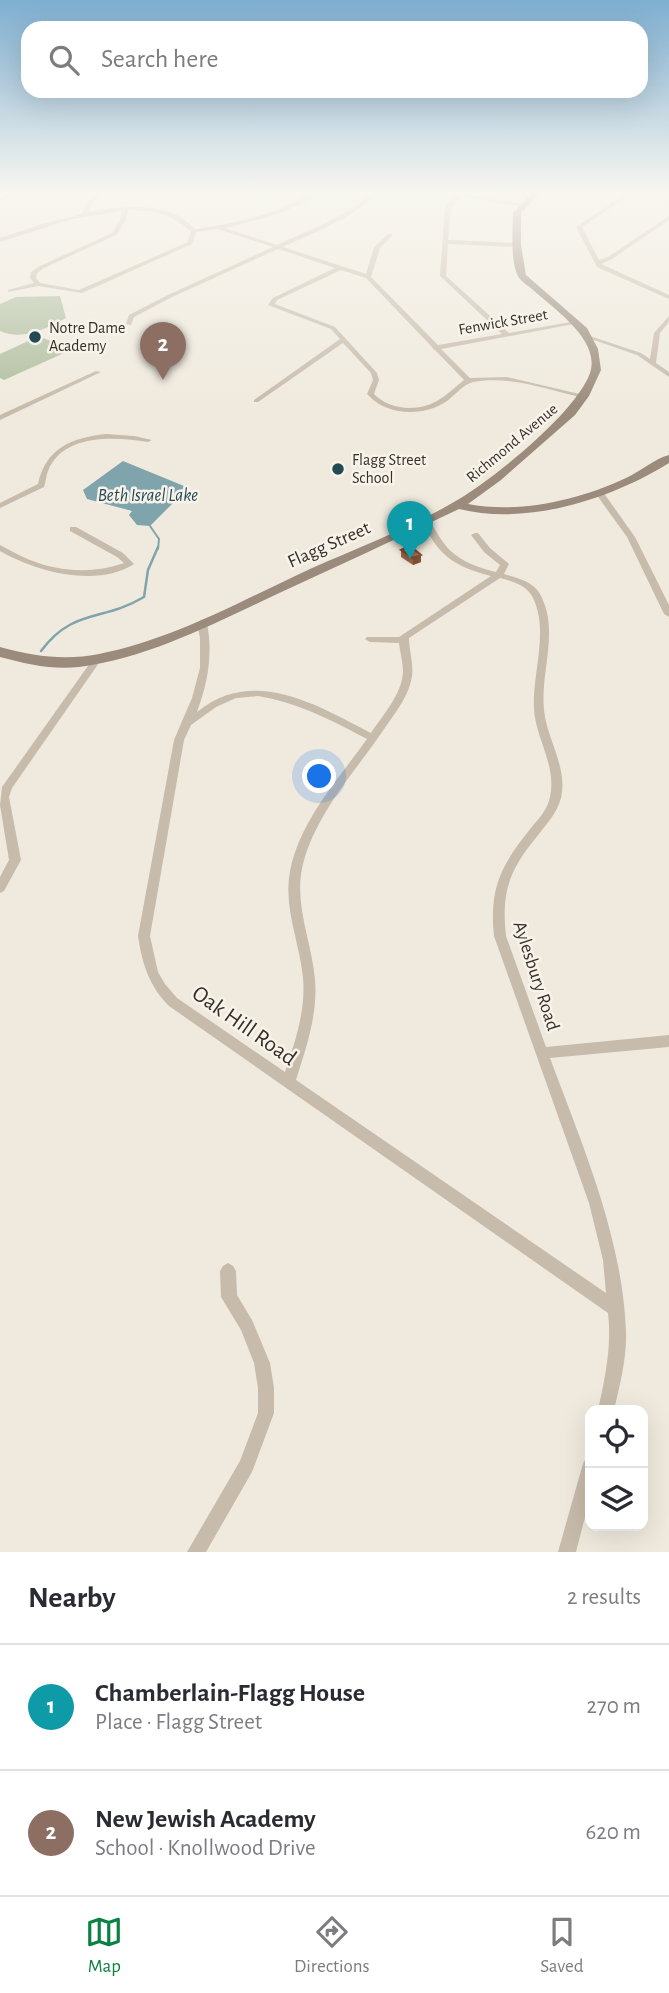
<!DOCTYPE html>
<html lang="en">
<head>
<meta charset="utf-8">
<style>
	:root { --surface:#fff; --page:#f7f7f7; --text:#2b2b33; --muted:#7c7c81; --line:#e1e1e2; --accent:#0b8043 }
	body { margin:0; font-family:"Alegreya Sans",sans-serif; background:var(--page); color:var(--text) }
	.controls { position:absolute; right:21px; bottom:21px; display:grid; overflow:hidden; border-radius:14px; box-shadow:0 7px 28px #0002 }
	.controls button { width:63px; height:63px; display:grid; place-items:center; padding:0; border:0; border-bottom:2px solid var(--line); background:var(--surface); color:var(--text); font:35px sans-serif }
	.you { position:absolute; left:320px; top:777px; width:24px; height:24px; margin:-18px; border:5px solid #fff; border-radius:50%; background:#1a73e8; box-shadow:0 0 0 10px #1a73e833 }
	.badge { display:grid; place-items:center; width:46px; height:46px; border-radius:50%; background:var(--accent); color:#fff; font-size:23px; font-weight:700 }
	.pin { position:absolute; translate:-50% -58px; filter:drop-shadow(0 2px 4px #0008) }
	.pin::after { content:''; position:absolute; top:37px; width:24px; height:21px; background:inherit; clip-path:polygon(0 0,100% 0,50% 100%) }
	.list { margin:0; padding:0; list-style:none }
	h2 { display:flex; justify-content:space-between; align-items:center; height:91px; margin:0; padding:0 28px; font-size:30px }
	h2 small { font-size:23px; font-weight:400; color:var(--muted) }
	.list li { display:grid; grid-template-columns:46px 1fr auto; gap:21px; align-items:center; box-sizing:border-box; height:126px; padding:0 28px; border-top:2px solid var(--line) }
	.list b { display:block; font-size:26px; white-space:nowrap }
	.list p { margin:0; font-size:23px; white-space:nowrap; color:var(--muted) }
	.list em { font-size:23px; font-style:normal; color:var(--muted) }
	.icon { flex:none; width:38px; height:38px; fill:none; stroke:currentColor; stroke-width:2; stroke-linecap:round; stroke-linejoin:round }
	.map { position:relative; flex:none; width:669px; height:1552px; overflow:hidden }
	.search { position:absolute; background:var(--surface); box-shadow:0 7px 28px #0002; left:21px; right:21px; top:21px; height:77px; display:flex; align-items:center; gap:18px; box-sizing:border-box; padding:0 24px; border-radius:21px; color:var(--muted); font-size:26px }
	.sheet { height:343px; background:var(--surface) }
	nav { display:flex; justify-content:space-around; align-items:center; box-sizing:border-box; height:98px; border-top:2px solid var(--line); background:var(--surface); font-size:19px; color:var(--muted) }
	nav a { display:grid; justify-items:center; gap:4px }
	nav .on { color:var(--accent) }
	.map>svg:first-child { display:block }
</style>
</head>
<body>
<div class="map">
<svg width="669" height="1552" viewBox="0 0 669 1552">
	<rect width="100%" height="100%" fill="#f0eade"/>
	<!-- green -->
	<g fill="#b0be9f">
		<path d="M60 296 66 318C45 329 23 341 0 331V304L16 297Z"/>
		<polygon points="39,336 71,350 4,380 0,378 0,354"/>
	</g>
	<!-- water -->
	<polygon fill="#80a4ab" points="123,461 184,486 180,496 150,526 137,525 129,515 132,511 87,499 83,490"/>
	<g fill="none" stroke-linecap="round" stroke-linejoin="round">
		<!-- stream-far1 -->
		<polyline stroke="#80a4ab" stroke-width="2" points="150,526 159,539 158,549"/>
		<!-- stream -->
		<path stroke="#80a4ab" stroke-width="2.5" d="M41 651C73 608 102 622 144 597L148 570 158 547"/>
		<!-- street -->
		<g fill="#c7bbab" fill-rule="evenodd">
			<polygon points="17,191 24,191 0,202 0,198"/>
			<path d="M101 191H107L92 203 88 212C116 207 150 203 177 215 184 218 190 225 195 229 221 226 247 220 272 212 285 207 312 191 323 191 296 211 258 220 225 228L277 245C312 229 346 216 375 191H380C354 218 317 231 283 247L366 274 374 247 388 234H392V236L380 248 371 277 438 345 502 334 440 276 445 208 456 195 436 191 459 193 460 191H465L464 194 524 204 522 207 461 196 451 208 448 240 517 243 520 245 517 247 448 244 446 276 509 333 576 321 579 323 441 349 470 378 507 377 588 396 584 398C549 390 509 375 473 382 464 384 455 395 447 401 424 417 387 416 368 395L367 394 373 380 371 373 343 343 258 402H254V400L340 339 331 329 268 305 273 298 335 268 278 249 172 297 134 317 131 325 126 324 129 315 168 295 273 247 218 229 196 232 192 244 82 293 38 286 8 292V290L34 283 30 278 31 272 40 266 112 233 120 220 122 211 72 219 0 242V238L42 224 82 214 88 201ZM128 210C156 211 169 213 191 231L188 242 79 290 40 283 36 278 37 273 44 268 116 235 126 220ZM341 270 366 278 432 347 433 349 435 350 464 380C455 387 447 395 437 401 418 412 389 410 374 394L379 380 377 373 335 327 275 304 277 300Z"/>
			<polygon points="199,191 228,193 251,191 228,197"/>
			<polygon points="630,191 636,191 582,227 599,260 608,257 669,216 669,220 612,259 601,264 669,295 669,299 597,267 576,227"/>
			<polygon points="669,316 669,322 660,333 656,363 669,372 669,377 637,355 585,337 590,336 641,353 650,359 654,333"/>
			<polygon points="96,371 101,372 0,420 0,415"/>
			<path d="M106 434 134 436 152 440 148 442C116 437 63 433 48 471 46 476 46 481 44 487L0 508V503L38 484C46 448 71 438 106 434Z"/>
			<polygon points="597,492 603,492 635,537 669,605 669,617 664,614 627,537 596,494"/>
			<path d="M421 519H427C434 526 437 534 443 542 454 559 478 568 496 572L500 565 484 552 471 535 475 533H478L490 548 509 564 504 574C517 578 533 581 540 594 560 630 540 672 544 710 547 740 568 767 561 798 557 813 548 822 539 834 510 869 501 890 506 936L546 1047 669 1035V1047L550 1058C583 1147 622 1236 626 1331 627 1357 620 1385 614 1410H598C605 1378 612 1346 608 1313L169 1006C149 986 142 963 138 936L174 740 192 698 200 668V638L197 623 202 620 207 623C213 654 208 682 197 712 253 666 317 705 371 733 383 715 402 694 403 672 403 662 400 652 399 643L370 642 365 639 367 637H399L491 576C471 571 449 563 436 545 430 537 427 529 420 521ZM500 578C512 581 526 585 532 596 550 630 532 672 534 708 535 738 557 765 550 797 547 811 539 818 531 828 501 865 489 888 494 936L589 1203 603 1260 606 1293 296 1080C306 1048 318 1014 315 980 312 941 293 904 303 864 316 814 354 773 382 732 393 716 407 699 411 681 415 667 409 652 409 638ZM258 696C299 703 331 720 367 739 337 781 296 825 289 878 285 912 300 945 303 978 306 1010 295 1042 285 1072L177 998 165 984 158 972 150 936 184 740 191 725 216 707 236 698Z"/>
			<path d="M70 527H76L123 553 134 564C97 588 36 572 0 551V545C10 550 20 556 30 560 60 572 93 574 124 563L117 557 70 531Z"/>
			<polygon points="98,655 101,656 103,658 101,660 12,788 9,797 21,860 4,891 0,893 0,877 9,860 0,805 2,787 95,656"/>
			<polygon points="228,1263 233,1266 236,1271 237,1295 252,1320 270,1363 274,1388 274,1413 252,1472 206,1552 187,1552 240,1461 258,1413 258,1388 254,1363 241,1330 221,1297 220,1271 223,1266"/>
			<polygon points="590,1459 590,1498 576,1552 558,1552 582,1467 584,1461"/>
		</g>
		<!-- secondary -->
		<path fill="#9b8b7c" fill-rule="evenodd" d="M534 191H542L521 213V245L526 275 587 328 598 349 601 370 589 396 575 415 501 480 468 504C519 514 579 500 626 478 641 471 654 459 669 455V463C611 499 528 526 459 509 398 538 336 567 275 595 213 624 148 658 79 667 52 670 26 664 0 657V647C34 656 64 661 99 654 172 640 243 600 310 569 357 548 408 529 454 502 491 481 576 413 590 373 601 340 554 309 533 290 529 286 520 281 518 276 510 261 513 230 513 213Z"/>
	</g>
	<!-- wall -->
	<polygon fill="#a16647" points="401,550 421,555 421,562 413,565 401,557"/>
	<!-- shaded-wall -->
	<polygon fill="#835339" points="421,555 421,562 413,565 413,558"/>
	<!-- building -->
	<polygon fill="#bb7752" stroke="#835339" stroke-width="2" points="410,546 421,555 413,558 401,550"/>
	<!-- sky -->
	<linearGradient id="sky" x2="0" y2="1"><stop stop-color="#7eaed0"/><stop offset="0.47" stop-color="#f8f6f0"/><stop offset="1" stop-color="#f8f6f0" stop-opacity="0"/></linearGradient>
	<rect width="669" height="408" fill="url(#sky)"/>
	<!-- markers -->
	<g fill="#234a53" stroke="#f8f3ea" stroke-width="2.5">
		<circle cx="35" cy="337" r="7"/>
		<circle cx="338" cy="469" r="7"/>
	</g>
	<g text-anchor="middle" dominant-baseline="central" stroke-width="5" stroke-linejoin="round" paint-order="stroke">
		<!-- far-street labels -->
		<g font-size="16" fill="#362f29" stroke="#f8f3ea">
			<text transform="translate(503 322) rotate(-10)">Fenwick Street</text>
			<text transform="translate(512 443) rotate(-40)">Richmond Avenue</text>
		</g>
		<!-- far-poi labels -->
		<g font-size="16" fill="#362f29" stroke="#f8f3ea" text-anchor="start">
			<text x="49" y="328">Notre Dame<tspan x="49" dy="18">Academy</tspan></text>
			<text x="352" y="460">Flagg Street<tspan x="352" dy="18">School</tspan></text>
		</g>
		<!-- far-water labels -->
		<g font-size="18" font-style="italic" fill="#234a53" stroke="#f8f3ea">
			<text x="148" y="496">Beth Israel Lake</text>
		</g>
		<!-- street labels -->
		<g font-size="19" fill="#362f29" stroke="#f8f3ea">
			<text transform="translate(329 545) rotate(-24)">Flagg Street</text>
			<text transform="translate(536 976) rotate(72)">Aylesbury Road</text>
		</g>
		<!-- near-street labels -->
		<g font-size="23" fill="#362f29" stroke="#f8f3ea">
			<text transform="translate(244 1026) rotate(35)">Oak Hill Road</text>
		</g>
	</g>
</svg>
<div class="controls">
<button><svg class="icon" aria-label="locate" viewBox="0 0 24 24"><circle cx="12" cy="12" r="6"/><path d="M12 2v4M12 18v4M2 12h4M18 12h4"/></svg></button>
<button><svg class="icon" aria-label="layers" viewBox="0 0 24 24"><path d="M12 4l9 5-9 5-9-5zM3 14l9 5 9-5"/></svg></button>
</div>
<div class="you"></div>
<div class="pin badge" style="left:410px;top:559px;background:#0f9aa8">1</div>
<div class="pin badge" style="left:163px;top:380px;background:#8d6e63">2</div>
<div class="search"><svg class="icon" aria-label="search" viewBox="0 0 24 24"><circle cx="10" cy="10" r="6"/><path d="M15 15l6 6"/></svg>Search here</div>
</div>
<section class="sheet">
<h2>Nearby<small>2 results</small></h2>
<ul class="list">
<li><span class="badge" style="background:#0f9aa8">1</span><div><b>Chamberlain-Flagg House</b><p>Place · Flagg Street</p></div><em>270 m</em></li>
<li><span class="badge" style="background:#8d6e63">2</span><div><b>New Jewish Academy</b><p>School · Knollwood Drive</p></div><em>620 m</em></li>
</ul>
</section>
<nav>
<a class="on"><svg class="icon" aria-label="map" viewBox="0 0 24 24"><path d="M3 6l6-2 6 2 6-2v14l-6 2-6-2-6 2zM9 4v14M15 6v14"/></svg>Map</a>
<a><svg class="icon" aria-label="directions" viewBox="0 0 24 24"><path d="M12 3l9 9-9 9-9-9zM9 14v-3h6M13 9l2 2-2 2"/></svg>Directions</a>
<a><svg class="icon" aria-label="saved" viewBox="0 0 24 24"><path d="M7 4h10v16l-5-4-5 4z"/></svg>Saved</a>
</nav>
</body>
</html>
